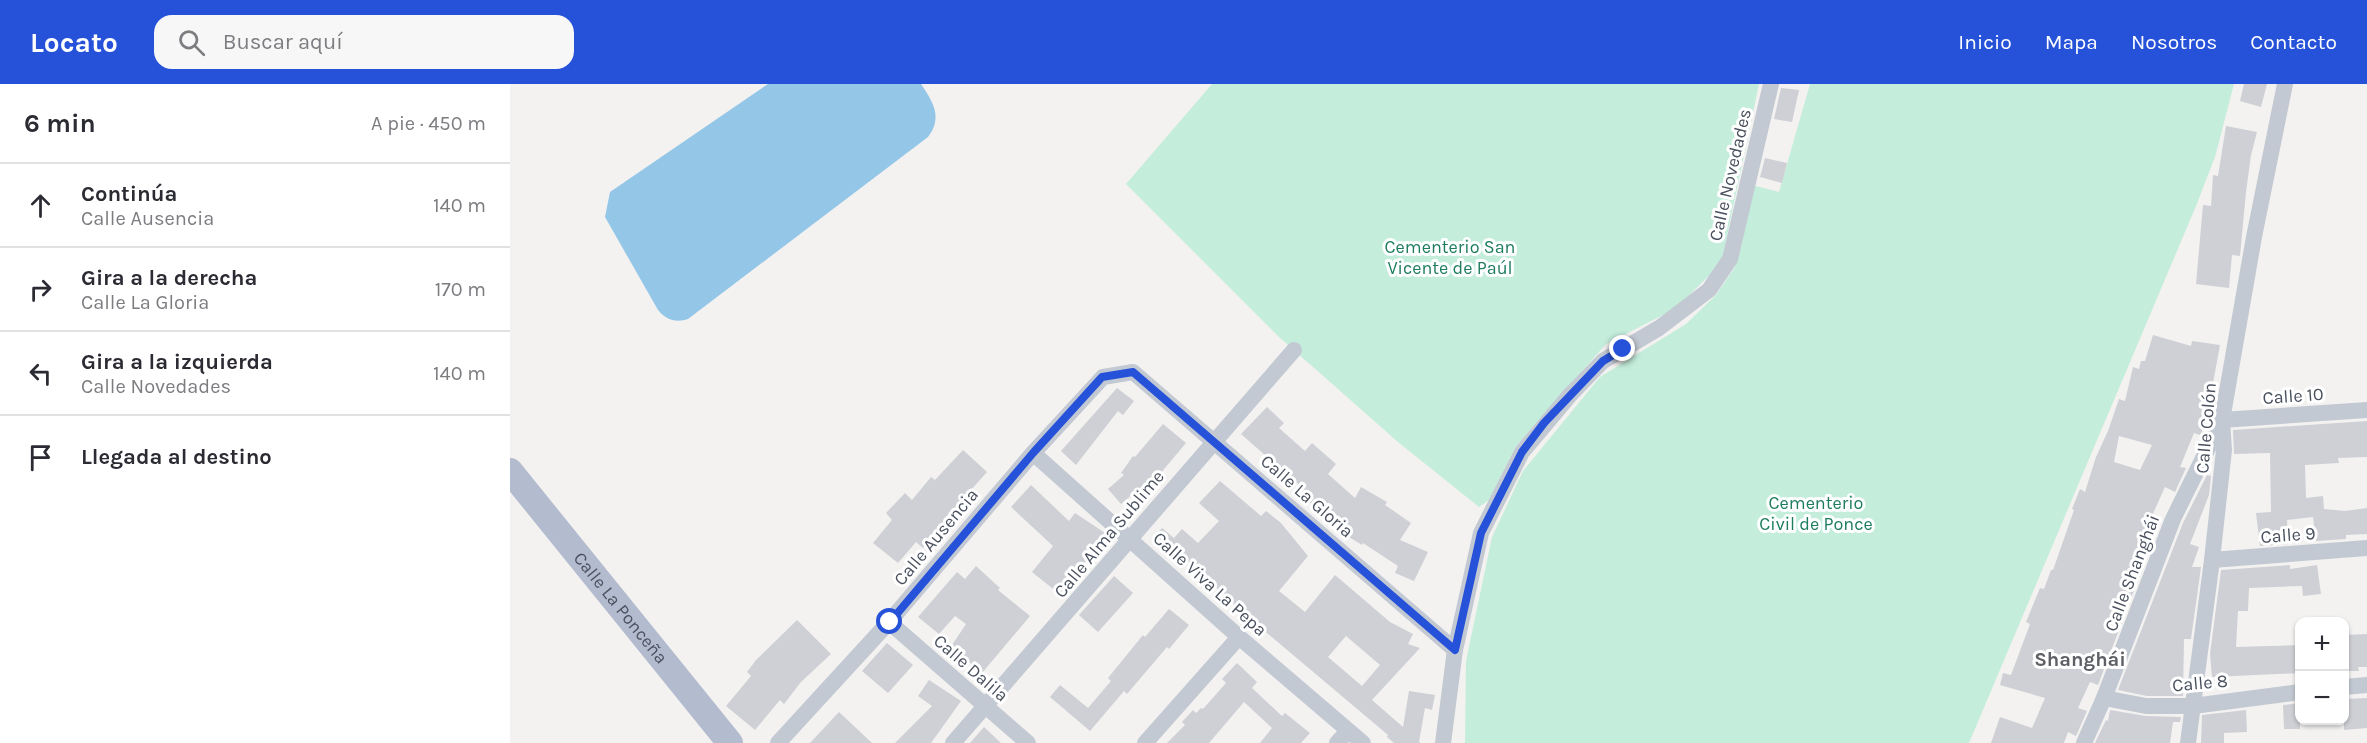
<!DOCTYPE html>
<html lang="es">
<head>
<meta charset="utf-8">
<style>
	:root { --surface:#fff; --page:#f7f7f7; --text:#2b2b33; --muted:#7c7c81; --line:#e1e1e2; --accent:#2652d9 }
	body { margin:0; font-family:Karla,sans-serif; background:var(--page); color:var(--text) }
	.controls { position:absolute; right:18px; bottom:18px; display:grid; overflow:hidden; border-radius:12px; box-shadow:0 2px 4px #0004 }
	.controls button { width:54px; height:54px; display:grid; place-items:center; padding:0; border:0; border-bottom:2px solid var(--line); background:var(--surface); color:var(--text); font:30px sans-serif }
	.stop { position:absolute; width:18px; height:18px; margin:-14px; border:4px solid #2652d9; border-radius:50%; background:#fff }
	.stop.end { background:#2652d9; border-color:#fff; box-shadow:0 2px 6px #0008 }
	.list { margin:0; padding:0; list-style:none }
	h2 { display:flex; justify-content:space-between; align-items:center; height:78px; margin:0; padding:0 24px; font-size:26px }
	h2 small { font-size:20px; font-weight:400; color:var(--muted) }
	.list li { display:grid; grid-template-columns:39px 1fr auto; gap:18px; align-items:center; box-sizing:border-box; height:84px; padding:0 24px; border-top:2px solid var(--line) }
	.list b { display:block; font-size:22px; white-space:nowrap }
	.list p { margin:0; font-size:20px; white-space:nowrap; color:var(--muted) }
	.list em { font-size:20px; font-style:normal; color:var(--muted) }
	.icon { flex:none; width:33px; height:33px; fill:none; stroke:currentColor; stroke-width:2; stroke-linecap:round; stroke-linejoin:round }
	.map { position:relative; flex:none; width:1857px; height:659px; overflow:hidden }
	header { display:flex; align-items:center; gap:36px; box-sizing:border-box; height:84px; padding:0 30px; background:var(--accent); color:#fff }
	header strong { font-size:28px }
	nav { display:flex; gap:33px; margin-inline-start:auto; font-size:21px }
	.search { width:420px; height:54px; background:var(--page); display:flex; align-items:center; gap:15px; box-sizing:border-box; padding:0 21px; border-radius:18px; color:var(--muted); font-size:22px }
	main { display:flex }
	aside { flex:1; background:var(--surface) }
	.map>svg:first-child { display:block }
</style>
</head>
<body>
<header>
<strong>Locato</strong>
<div class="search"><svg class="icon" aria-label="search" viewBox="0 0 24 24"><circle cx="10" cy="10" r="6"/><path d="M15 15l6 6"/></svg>Buscar aquí</div>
<nav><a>Inicio</a><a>Mapa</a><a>Nosotros</a><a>Contacto</a></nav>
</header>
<main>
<aside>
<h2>6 min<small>A pie · 450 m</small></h2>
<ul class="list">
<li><svg class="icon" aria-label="ahead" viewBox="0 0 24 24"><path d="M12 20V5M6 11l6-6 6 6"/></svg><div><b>Continúa</b><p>Calle Ausencia</p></div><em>140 m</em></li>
<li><svg class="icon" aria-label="right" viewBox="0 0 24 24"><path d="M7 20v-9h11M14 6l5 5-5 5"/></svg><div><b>Gira a la derecha</b><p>Calle La Gloria</p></div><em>170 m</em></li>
<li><svg class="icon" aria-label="left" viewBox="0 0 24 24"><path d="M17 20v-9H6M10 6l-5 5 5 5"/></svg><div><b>Gira a la izquierda</b><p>Calle Novedades</p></div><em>140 m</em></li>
<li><svg class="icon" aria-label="arrive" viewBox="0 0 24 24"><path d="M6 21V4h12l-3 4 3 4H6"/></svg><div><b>Llegada al destino</b></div></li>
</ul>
</aside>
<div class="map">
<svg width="1857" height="659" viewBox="0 0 1857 659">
	<rect width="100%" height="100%" fill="#f3f2f1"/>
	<!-- green -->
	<g fill="#c4eddc">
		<polygon points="702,0 1249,0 1211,180 1165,225 1096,260 1006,362 979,416 969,423 888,358 769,253 616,100"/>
		<polygon points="1300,0 1724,0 1705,73 1686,122 1459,659 955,659 956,577 982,453 1013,387 1090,293 1176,240 1206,211 1225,183 1242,101 1269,108"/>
	</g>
	<!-- water -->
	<path fill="#94c6e7" d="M258 0H411C423 18 433 33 418 53L178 235C166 239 156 236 148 226L95 133 100 108Z"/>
	<!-- building -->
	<g fill="#ced0d5" fill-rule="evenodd">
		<polygon points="1734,0 1757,0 1751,23 1730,17"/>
		<polygon points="1271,4 1289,6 1282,38 1264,35"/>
		<polygon points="1716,42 1747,48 1741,71 1736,108 1730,172 1722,171 1719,204 1686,200 1693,121 1701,122 1703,91 1708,92"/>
		<polygon points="1255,74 1277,79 1272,99 1250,93"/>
		<path d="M1643 251 1681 262 1682 257 1710 261 1701 310 1697 309 1692 333 1698 335 1690 351 1684 349 1670 383 1676 384 1665 408 1655 403 1641 434 1650 438 1588 601 1580 598 1568 624 1577 627 1566 652 1558 648 1554 659H1481L1490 633 1522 644 1535 614 1490 601 1493 589 1501 591 1520 540 1516 538 1530 504 1534 505 1541 486H1543L1564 426 1562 425 1570 405 1575 408 1586 373 1598 347 1609 315 1615 317 1623 283 1629 285 1631 277H1635ZM1609 352 1642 361 1630 386 1604 378Z"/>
		<polygon points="607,304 624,317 613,331 608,327 566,381 551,367"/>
		<polygon points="757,323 774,339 769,344 795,367 802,359 826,380 818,390 845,414 851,403 877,418 875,421 901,439 890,456 918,468 904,497 885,489 888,482 853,459 852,461 834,450 799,418 804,414 731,350"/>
		<polygon points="1857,337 1857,373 1828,374 1829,379 1795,381 1796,414 1813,412 1814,425 1835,427 1857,424 1857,450 1836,451 1836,455 1806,457 1803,433 1777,436 1778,460 1750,462 1746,429 1761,428 1760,369 1724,370 1723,346"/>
		<polygon points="653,340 676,359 649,391 654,395 645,406 636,399 611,420 598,405 614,391 611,389 623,372 625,373"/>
		<polygon points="453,366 477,388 450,418 453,420 413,464 406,458 388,479 363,459 382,436 376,429 395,409 402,416 421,393 425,396"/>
		<polygon points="1697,391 1701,392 1699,411 1680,460 1689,463 1682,483 1691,483 1681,555 1674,555 1673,612 1637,612 1608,606 1673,439"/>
		<path d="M710 397 751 432 756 427 771 439 798 472 769 507 795 528 825 491 880 538 903 550 898 560 910 564 862 616 893 643 899 607 925 611 922 626 915 624 909 658 911 659H884L877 653 878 651 738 533 670 470 666 474 643 453 652 444 664 454 672 445 688 459 709 437 689 419ZM836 552 870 581 852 602 818 573Z"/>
		<polygon points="521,401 559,437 565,429 595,449 565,493 567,495 553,513 522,488 543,462 501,423"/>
		<polygon points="1780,481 1780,485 1807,481 1811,510 1793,512 1792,502 1739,504 1738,527 1728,527 1726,563 1790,561 1790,589 1702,593 1700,570 1711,486"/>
		<polygon points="466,482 490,504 488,506 520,532 472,589 448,569 450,567 442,561 456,540 445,532 429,550 408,533 447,488 455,495"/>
		<polygon points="604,492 623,509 588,548 569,531"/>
		<polygon points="659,525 679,541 659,565 657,563 617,610 614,607 580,647 540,613 550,601 578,624 601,597 598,594 633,551 635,553"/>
		<polygon points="287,536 321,570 291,598 274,620 270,616 245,646 216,622 241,592 237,588 246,576"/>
		<polygon points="1857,550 1857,583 1848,583 1849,587 1834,587 1834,551"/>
		<polygon points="377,559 403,581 378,609 352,587"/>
		<polygon points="727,579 747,598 742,604 772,632 775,629 800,649 791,659 750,659 762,644 734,618 699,659 657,659 675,641 672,638 683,626 686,629 691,624 693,625 716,599 712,595"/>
		<polygon points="419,596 451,617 421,659 385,659 422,622 408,612"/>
		<polygon points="1857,614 1857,644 1834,646 1834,615"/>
		<polygon points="1790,619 1790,645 1774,645 1773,621"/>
		<polygon points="1600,626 1636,632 1671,633 1670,638 1663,638 1660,659 1585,659 1596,636 1598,637"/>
		<polygon points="1736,626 1737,648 1714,649 1714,659 1691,659 1692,631"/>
		<polygon points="329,628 362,659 300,659"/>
		<polygon points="474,643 491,659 460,659"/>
	</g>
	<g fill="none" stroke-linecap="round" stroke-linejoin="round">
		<!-- minor -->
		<g stroke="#c3c9d2" stroke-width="16">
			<polyline points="523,369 729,553 853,659"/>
			<polyline points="1702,476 1857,464"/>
			<polyline points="379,538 518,659"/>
			<polyline points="1834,603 1857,601"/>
			<polyline points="1594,614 1636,622 1683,622 1790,608"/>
			<polyline points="268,659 379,538 523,369 593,293 623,288 945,566"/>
			<polyline points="443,659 784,266"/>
			<polyline points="635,659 729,553"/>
			<polyline points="827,659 838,647"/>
			<polyline points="933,659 945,566 971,449 1012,368 1060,311 1093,277 1149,244 1199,206 1220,175 1261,0"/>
			<polyline points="1574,659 1594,614 1663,435 1712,336 1857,326"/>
			<polyline points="1678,659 1702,476 1714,366 1712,336 1744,153 1775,0"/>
		</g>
		<!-- primary -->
		<path stroke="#b3bbce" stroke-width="26" id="s1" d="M0 387 220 659"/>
	</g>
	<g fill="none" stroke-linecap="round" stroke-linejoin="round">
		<!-- route -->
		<polyline stroke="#2652d9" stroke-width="8" points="380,538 523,369 592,293 623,288 945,566 971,449 1012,368 1034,339 1093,277 1113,265"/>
	</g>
	<g text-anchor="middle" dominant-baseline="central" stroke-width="6" stroke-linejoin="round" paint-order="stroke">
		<!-- street labels -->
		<g font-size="18" fill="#4a515e" stroke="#fff">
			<text transform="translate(1220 91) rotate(-77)">Calle Novedades</text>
			<text transform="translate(1783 312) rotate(-4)">Calle 10</text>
			<text transform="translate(1696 344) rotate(-85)">Calle Colón</text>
			<text transform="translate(797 412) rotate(41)">Calle La Gloria</text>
			<text transform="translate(599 450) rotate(-50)">Calle Alma Sublime</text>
			<text transform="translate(1778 451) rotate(-4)">Calle 9</text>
			<text transform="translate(426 453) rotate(-50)">Calle Ausencia</text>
			<text transform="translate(1622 489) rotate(-69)">Calle Shanghái</text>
			<text transform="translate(700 500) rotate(42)">Calle Viva La Pepa</text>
			<text stroke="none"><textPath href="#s1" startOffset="176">Calle La Ponceña</textPath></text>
			<text transform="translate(461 584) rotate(41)">Calle Dalila</text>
			<text transform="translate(1690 599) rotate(-5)">Calle 8</text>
		</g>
		<!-- park labels -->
		<g font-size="18" fill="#1e7c5f" stroke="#fff">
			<text x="940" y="163">Cementerio San<tspan x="940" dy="21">Vicente de Paúl</tspan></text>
			<text x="1306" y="419">Cementerio<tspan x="1306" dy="21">Civil de Ponce</tspan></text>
		</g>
		<!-- neighbourhood labels -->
		<g font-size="20" font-weight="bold" fill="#5e6066" stroke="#fff">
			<text x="1570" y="575">Shanghái</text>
		</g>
	</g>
</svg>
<div class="controls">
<button>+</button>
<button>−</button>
</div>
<div class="stop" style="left:380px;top:538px"></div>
<div class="stop end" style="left:1113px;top:265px"></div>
</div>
</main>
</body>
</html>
